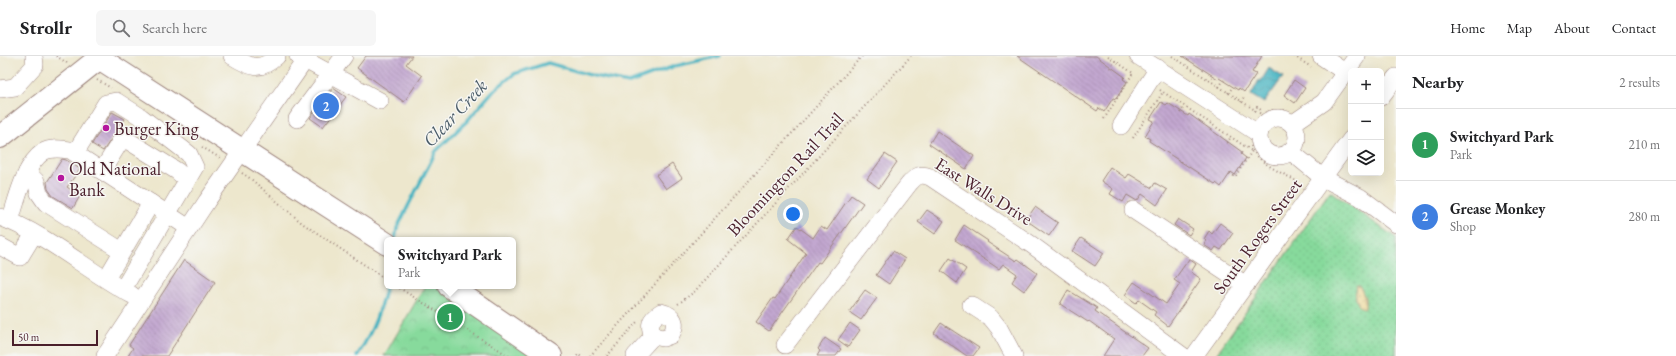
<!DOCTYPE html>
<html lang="en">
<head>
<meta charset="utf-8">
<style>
	:root { --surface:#fff; --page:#f6f6f6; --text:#202124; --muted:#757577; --line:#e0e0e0; --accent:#2563eb }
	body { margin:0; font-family:"EB Garamond",serif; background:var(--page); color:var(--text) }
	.controls { position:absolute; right:12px; top:12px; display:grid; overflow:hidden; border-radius:6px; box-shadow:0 4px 16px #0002 }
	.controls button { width:36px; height:36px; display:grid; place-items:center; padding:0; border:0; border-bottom:1px solid var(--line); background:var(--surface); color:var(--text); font:20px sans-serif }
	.scale { position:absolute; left:12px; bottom:10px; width:86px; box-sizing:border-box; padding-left:4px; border:2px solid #4a1f2b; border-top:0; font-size:11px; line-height:14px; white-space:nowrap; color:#4a1f2b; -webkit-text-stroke:3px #f6f6f2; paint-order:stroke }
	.you { position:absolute; left:793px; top:158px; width:14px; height:14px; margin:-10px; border:3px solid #fff; border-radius:50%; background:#1a73e8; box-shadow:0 0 0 6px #1a73e833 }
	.badge { display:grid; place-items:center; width:26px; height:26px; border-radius:50%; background:var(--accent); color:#fff; font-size:13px; font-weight:700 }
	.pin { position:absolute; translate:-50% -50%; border:2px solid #fff; box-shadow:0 1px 4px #0006 }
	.popup { position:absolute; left:384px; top:181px; width:132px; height:52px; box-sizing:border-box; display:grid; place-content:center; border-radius:6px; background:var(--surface); filter:drop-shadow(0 1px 3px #0005); font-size:13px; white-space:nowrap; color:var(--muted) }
	.popup b { font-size:15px; color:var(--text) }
	.popup::after { content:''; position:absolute; left:50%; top:100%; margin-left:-8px; border:8px solid transparent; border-top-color:var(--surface) }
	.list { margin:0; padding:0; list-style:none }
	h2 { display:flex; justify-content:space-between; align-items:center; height:52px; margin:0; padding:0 16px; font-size:17px }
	h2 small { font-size:13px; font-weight:400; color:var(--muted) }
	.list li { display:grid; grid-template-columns:26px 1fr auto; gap:12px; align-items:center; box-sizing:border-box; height:72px; padding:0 16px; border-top:1px solid var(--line) }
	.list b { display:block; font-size:15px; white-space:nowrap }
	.list p { margin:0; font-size:13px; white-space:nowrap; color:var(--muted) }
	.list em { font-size:13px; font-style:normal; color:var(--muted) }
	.icon { flex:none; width:22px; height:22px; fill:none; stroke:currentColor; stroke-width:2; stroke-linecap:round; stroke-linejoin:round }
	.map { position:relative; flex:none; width:1396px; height:300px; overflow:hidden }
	header { display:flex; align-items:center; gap:24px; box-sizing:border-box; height:56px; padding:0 20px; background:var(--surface); border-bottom:1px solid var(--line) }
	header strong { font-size:19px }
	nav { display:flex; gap:22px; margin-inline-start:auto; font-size:14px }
	.search { width:280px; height:36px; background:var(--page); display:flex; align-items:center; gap:10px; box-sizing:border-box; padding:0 14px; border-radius:6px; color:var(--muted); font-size:15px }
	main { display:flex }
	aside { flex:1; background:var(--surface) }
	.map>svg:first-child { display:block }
</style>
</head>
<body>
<header>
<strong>Strollr</strong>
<div class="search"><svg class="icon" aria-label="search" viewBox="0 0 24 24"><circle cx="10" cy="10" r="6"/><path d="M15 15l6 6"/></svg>Search here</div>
<nav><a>Home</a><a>Map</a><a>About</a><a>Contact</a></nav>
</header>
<main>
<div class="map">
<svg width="1396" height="300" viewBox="0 0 1396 300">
	<defs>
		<pattern id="grass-dots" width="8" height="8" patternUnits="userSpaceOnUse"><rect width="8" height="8" fill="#87da9c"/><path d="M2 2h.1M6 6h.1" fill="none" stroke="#76bb87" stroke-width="1.8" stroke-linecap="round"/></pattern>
		<pattern id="sand-dots" width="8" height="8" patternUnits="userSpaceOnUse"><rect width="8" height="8" fill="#eeda9e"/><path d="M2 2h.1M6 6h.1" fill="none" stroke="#cebb88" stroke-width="1.8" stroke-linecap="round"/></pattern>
		<pattern id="park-crowns" width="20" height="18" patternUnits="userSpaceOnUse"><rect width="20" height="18" fill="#87da9c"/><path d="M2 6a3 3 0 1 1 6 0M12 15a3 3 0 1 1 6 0" fill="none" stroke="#76bb87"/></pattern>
		<pattern id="water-waves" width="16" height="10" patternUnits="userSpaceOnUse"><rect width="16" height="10" fill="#45b3c1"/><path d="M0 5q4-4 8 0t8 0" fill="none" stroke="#3c919d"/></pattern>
		<pattern id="building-back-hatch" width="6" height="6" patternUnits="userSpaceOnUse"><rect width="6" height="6" fill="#c2a7d0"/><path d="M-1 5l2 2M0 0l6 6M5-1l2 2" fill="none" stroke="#a087a9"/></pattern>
	</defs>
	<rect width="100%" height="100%" fill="#f6f6f2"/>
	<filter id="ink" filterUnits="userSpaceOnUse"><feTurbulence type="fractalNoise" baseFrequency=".025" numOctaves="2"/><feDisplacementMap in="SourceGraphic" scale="8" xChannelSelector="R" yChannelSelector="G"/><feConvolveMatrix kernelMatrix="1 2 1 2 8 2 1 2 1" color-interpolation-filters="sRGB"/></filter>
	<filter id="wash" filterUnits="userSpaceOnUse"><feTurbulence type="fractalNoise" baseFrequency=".012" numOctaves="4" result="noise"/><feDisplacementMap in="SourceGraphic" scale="16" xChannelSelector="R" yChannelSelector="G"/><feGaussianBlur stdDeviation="0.9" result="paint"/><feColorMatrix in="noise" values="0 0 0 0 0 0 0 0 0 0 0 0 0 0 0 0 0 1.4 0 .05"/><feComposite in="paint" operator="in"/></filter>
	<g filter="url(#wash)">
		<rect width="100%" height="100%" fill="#ede7cd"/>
		<!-- grass -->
		<polygon fill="url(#grass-dots)" stroke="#687c64" points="1330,135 1396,182 1396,300 1215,300"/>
		<!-- sand -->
		<path fill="url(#sand-dots)" stroke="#9c7c64" d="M1356 229 1360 231 1365 242V252L1363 253C1355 249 1355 236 1356 229Z"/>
		<!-- park -->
		<polygon fill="url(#park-crowns)" stroke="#687c64" points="425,230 443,230 556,300 384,300"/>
		<!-- water -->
		<polygon fill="url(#water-waves)" stroke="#486976" points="1269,12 1283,21 1264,47 1251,39 1259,24 1261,25"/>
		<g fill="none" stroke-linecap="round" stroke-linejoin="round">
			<!-- stream -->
			<g stroke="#45b3c1" stroke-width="3.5">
				<polyline points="395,184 397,172 436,95 467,65 493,35 514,18 548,7 594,20 629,27 675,10 720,0"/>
				<path d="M357 300C372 277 382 251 387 224"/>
			</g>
		</g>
		<g id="blocks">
			<!-- building -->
			<g fill="url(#building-back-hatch)">
				<polygon points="366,0 412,0 406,8 422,20 404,46 357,12"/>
				<polygon points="1017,0 1096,0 1125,21 1123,23 1127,26 1116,43 1113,42 1104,56 1099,52 1097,55"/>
				<polygon points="1182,0 1262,0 1252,16 1256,18 1244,36 1239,32 1238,34 1219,22 1218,23"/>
				<polygon points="1294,24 1305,32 1295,47 1284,39"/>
				<polygon points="333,32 346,41 323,71 310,62"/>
				<polygon points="1161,46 1166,49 1168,47 1188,60 1189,58 1242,96 1241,98 1246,102 1235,119 1231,116 1221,131 1216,127 1215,128 1149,85 1150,83 1145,80 1154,65 1150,63"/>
				<polygon points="112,56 125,63 103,95 92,88"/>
				<polygon points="937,75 974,100 966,113 929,88"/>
				<polygon points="885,98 897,106 879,132 867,123"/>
				<polygon points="62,103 66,104 80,113 67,131 80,140 73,152 53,140 48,133 47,126"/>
				<polygon points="672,108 682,122 666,133 656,119"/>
				<polygon points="1110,111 1126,122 1129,118 1152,132 1155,127 1167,134 1157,149 1142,138 1137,145 1127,139 1123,146 1110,138 1113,133 1101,125"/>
				<polygon points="851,139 863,147 820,207 818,206 769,275 756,266 773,242 775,243 806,197 788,183 797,170 813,182 821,170 827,174"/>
				<polygon points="1035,151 1058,167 1049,180 1026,164"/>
				<polygon points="927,154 944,165 935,178 918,166"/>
				<polygon points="1178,163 1193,173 1189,179 1174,169"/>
				<polygon points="1220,167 1233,177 1221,194 1216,191 1213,195 1204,189 1206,185 1204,183 1209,175 1212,178"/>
				<polygon points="964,169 988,185 987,186 1016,205 1018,203 1037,217 1024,235 1012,226 1017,218 1003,208 999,213 955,184"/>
				<polygon points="1081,182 1104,197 1095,210 1072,195"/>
				<polygon points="893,195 905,203 889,228 876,219"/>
				<polygon points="950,202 966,213 957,227 941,215"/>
				<polygon points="1189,203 1196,208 1191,216 1201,223 1168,270 1154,259 1156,256 1139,244 1136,247 1125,239 1134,226 1166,248 1180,228 1174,224"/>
				<polygon points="184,204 215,226 167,300 128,300 133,292 129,289"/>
				<polygon points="865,234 877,242 861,264 849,256"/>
				<polygon points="1068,234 1097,252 1095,255 1148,292 1142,300 1103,300 1114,283 1089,265 1088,266 1060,248"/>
				<polygon points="850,267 860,274 848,291 838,284"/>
				<polygon points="941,267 979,292 973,300 967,300 934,277"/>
				<polygon points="825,282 841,293 836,300 817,300 820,295 818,293"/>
			</g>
		</g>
	</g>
	<g filter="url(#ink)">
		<use href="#blocks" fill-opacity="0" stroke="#9c837c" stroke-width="1"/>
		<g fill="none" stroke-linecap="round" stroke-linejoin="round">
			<!-- minor casing -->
			<g stroke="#9c837c" stroke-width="18">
				<g id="minor">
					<path d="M232 0C251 12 260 16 277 0"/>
					<polyline points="298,0 380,45"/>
					<polyline points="1138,0 1259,78"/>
					<polyline points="1321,0 1346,17"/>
					<polyline points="0,33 15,31 35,9 34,0"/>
					<polyline points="1381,41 1396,21"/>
					<circle cx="1278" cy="81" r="19"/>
					<polyline points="297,63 344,0"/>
					<polyline points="1292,68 1324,46 1357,0"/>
					<polyline points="1121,70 1158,12"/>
					<polyline points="1290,95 1323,122 1360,141 1396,168"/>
					<polyline points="75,97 106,47 116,45 141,61 189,98 195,111 185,128"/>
					<polyline points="102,115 120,86 127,84 177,115 185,122 185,128 123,233"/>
					<polyline points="27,116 36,125 39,137 46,147 122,195"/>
					<polyline points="1133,154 1246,229"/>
					<path d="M0 161C48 179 87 215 132 239"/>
					<path d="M10 165C17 144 24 109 43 96 51 91 62 93 70 94L189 172"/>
					<polyline points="0,190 20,201 34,178"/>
					<polyline points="106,223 151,147"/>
					<polyline points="971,249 991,262 999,272 1014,300"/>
					<path d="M661 256C674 259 678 267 671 279L663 282 653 280C648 269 650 263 661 256Z"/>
					<path d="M785 289 909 128C916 120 920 117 930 121L1032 189 1183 300"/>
					<polyline points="105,300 207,145 308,0"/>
					<polyline points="635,300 653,280"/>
					<polyline points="1194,300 1351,83"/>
				</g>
			</g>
			<!-- major casing -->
			<g stroke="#9c837c" stroke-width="24">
				<g id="major">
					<polyline points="96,0 387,188"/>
					<polyline points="0,81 102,0"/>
					<polyline points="449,230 551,300"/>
				</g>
			</g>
			<!-- path -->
			<g stroke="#9c837c" stroke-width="2" stroke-dasharray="1 3" stroke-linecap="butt">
				<polyline points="56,0 67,7"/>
				<polyline points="1108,0 1133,17"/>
				<polyline points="1172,0 1261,58"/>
				<polyline points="1294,0 1311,11"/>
				<polyline points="1110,12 1115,5"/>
				<polyline points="97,24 111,32"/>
				<polyline points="1209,25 1213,20"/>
				<polyline points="1219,31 1224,24"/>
				<polyline points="1160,34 1252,95"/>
				<polyline points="1228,37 1233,31"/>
				<polyline points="1241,46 1244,41"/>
				<polyline points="1255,55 1257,51 1261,54 1262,53"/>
				<polyline points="1180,57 1184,51"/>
				<polyline points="1258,62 1271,54 1287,54"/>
				<polyline points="1104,63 1133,17"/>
				<polyline points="1133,82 1163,36"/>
				<polyline points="1227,87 1231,81"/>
				<path d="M1251 90C1257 107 1281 116 1296 125"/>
				<polyline points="202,91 220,102"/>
				<polyline points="242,117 251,123 302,167 387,224"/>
				<polyline points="1230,117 1235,121 1252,95"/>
				<polyline points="396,230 509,300"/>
				<polyline points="678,248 694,236 911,0"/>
				<polyline points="577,300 579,298 581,300"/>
				<polyline points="590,300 862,0"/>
				<polyline points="607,300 637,266"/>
			</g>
			<!-- minor -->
			<use href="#minor" stroke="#fff" stroke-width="17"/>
			<!-- major -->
			<use href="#major" stroke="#fff" stroke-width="22"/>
		</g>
	</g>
	<!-- markers -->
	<g fill="#b5179e" stroke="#f6f6f2" stroke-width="1.5">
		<circle cx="106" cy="72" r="4"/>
		<circle cx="61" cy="122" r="4"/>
	</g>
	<g text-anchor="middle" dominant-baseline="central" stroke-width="3" stroke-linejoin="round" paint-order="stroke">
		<!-- poi labels -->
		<g font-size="18" fill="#4a1f2b" stroke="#f6f6f2" text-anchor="start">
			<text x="114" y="72">Burger King</text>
			<text x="69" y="112">Old National<tspan x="69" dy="21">Bank</tspan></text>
		</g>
		<!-- street labels -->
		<g font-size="18" fill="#4a1f2b" stroke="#f6f6f2">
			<text transform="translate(785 118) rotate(-47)">Bloomington Rail Trail</text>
			<text transform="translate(984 135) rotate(32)">East Walls Drive</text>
			<text transform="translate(1257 180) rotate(-54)">South Rogers Street</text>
		</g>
		<!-- water labels -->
		<g font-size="19" font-style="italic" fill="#485a67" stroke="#f6f6f2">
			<text transform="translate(455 57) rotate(-47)">Clear Creek</text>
		</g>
	</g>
</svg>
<div class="controls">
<button>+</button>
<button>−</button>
<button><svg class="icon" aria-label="layers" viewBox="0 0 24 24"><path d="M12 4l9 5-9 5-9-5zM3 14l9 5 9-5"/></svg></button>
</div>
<div class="scale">50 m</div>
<div class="you"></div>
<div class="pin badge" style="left:450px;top:261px;background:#2e9e5b">1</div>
<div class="popup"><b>Switchyard Park</b>Park</div>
<div class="pin badge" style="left:326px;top:50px;background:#3f7fe0">2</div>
</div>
<aside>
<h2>Nearby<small>2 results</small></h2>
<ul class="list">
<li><span class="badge" style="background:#2e9e5b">1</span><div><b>Switchyard Park</b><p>Park</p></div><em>210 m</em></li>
<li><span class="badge" style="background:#3f7fe0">2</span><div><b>Grease Monkey</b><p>Shop</p></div><em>280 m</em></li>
</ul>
</aside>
</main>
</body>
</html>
